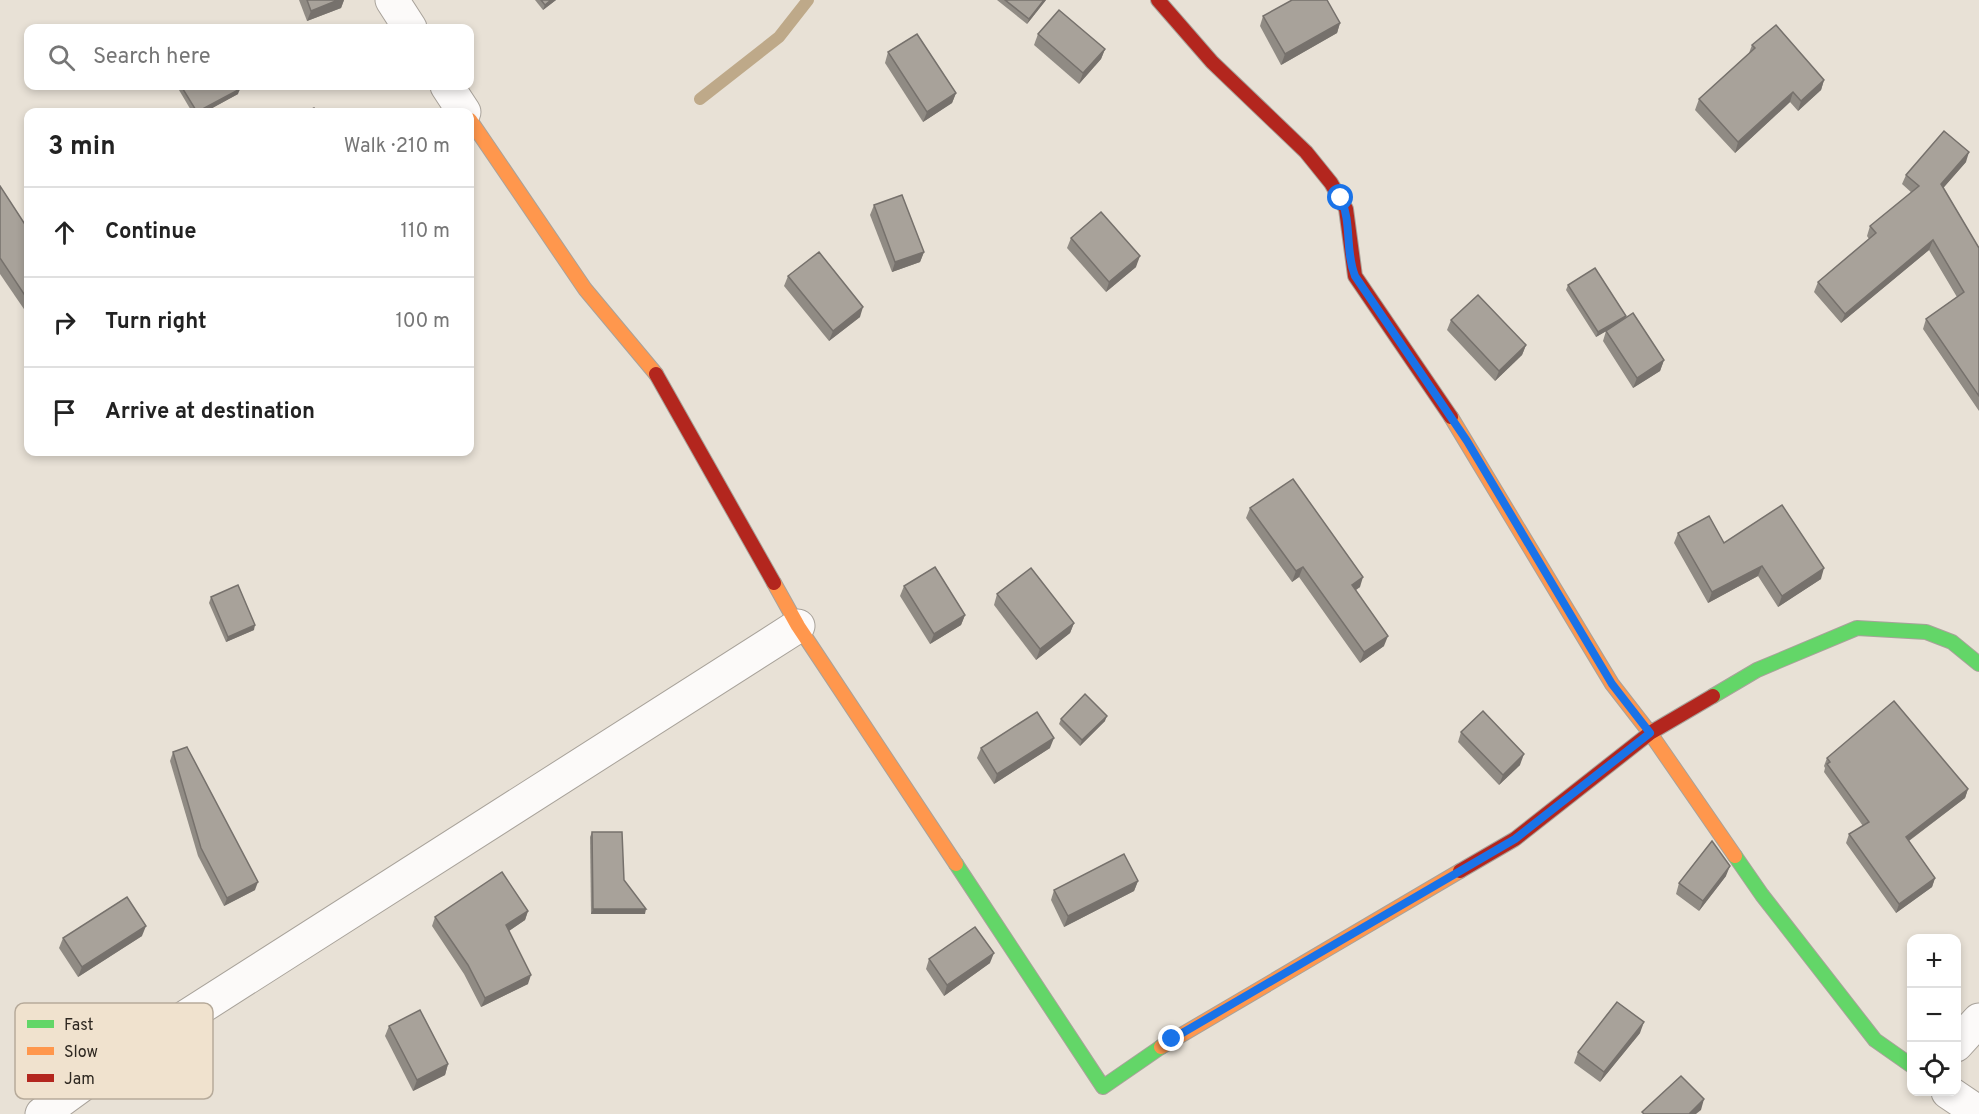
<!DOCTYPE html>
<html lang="en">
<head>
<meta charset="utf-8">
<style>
	:root { --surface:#fff; --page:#f2f2f2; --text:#222; --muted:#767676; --line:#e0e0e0 }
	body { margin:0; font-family:Overpass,sans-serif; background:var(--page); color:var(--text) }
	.controls { position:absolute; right:18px; bottom:18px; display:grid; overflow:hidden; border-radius:12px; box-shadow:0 3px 9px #0003 }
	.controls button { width:54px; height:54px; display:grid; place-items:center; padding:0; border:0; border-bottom:2px solid var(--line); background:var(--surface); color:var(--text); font:30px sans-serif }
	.stop { position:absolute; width:18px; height:18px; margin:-14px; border:4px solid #1a73e8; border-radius:50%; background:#fff }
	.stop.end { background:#1a73e8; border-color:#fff; box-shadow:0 2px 6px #0008 }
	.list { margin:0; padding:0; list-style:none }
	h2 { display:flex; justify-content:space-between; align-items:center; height:78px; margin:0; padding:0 24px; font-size:26px }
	h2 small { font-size:20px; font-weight:400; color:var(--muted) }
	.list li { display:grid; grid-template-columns:39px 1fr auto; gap:18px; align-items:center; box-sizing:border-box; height:90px; padding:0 24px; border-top:2px solid var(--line) }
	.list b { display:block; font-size:22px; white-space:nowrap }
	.list em { font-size:20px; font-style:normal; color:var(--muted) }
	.icon { flex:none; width:33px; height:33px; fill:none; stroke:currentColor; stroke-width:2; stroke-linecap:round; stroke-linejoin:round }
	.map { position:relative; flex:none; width:1979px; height:1114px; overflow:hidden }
	.search { position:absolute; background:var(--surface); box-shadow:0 3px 9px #0003; left:24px; top:24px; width:450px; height:66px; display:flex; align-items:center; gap:15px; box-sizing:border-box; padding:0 21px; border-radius:12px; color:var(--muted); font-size:22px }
	.panel { position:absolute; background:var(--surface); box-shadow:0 3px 9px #0003; left:24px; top:108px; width:450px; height:348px; border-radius:12px }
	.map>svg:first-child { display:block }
</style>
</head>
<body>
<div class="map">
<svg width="1979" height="1114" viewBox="0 0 1979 1114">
	<rect width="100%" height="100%" fill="#e8e1d6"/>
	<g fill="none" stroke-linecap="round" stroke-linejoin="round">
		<!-- stream -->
		<polyline stroke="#bea989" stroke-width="12" points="700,99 779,37 808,0"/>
		<!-- street casing -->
		<g stroke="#a8a29a" stroke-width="35">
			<g id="street">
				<polyline points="392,0 410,28"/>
				<polyline points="447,86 464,112"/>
				<polyline points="1956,1045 1979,1020"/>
				<polyline points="1948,1092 1979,1113"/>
				<polyline points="42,1114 101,1071 798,626"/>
			</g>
		</g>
		<!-- fast casing -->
		<g stroke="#a8a29a" stroke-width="16">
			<g id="fast">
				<polyline points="1713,696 1757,670 1857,628 1926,632 1952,642 1979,664"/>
				<polyline points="1735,856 1762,895 1875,1040 1912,1066"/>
				<polyline points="956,864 1103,1087 1161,1047"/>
			</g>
		</g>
		<!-- slow casing -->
		<g stroke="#a8a29a" stroke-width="16">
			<g id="slow">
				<polyline points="470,120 585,289 656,374"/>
				<polyline points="1451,417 1612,684 1650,733 1735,856"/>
				<polyline points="774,583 798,626 956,864"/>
				<polyline points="1161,1047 1460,871"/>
			</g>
		</g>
		<!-- jam casing -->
		<g stroke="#a8a29a" stroke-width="16">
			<g id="jam">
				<polyline points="1158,0 1212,62 1306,152 1331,183 1346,209 1355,276 1451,417"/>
				<polyline points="656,374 774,583"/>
				<polyline points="1460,871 1515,839 1650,733 1713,696"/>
			</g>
		</g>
		<!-- street -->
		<use href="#street" stroke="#fcfaf9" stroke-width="33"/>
		<!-- fast -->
		<use href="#fast" stroke="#63d668" stroke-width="14"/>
		<!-- slow -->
		<use href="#slow" stroke="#ff974d" stroke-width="14"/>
		<!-- jam -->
		<use href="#jam" stroke="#b3261e" stroke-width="14"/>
	</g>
	<!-- wall -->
	<g fill="#908b84">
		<polygon points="299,0 344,0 341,8 307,21"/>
		<polygon points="535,0 556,0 543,10"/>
		<polygon points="997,0 1046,0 1027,24"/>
		<polygon points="1263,16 1340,23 1337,33 1281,65 1260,26"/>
		<polygon points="1038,34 1105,49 1101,59 1079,84 1034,45"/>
		<polygon points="1752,45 1824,80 1821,90 1798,111 1790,102 1735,153 1695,110 1699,99 1749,53"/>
		<polygon points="888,52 956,93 952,103 923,122 885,63"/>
		<polygon points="180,86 238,86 238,94 205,112 192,112 179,90"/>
		<polygon points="1966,162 1943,188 1979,248 1979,411 1923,329 1926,319 1957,297 1929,250 1841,323 1814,292 1818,282 1869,239 1867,236 1870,226 1912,193 1902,184 1906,175"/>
		<polygon points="0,186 28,229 28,315 0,274"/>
		<polygon points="874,205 924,252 920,262 892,272 870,215"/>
		<polygon points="1071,238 1136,267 1106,292 1067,248"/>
		<polygon points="788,276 860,317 829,341 784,286"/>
		<polygon points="1568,285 1626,316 1625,318 1664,360 1660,371 1633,388 1603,341 1606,331 1596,337 1566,290"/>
		<polygon points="1451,320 1526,345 1522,355 1495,381 1447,330"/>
		<polygon points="1250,508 1360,587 1355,590 1384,646 1360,663 1299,577 1292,582 1246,518"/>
		<polygon points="1678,533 1724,543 1821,579 1778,607 1758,576 1708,603 1674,543"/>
		<polygon points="904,586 965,615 961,625 930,644 900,596"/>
		<polygon points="997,594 1074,623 1070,633 1036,660 994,605"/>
		<polygon points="211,597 254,630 226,642 209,603"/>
		<polygon points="1061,719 1105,721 1080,746 1059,724"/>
		<polygon points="1461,732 1520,765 1499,785 1458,742"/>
		<polygon points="981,748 1050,748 994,784 977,758"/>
		<polygon points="173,752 255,890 224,906 198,856 170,761"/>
		<polygon points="1827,758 1968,789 1965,798 1909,841 1935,878 1932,887 1896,913 1846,843 1849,834 1863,826 1824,772 1825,768 1824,766"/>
		<polygon points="592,832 645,914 591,914 590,837"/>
		<polygon points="1726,876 1699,911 1676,894 1679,883"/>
		<polygon points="1138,881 1134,891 1064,927 1051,900 1054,890"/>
		<polygon points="528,911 525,920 509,931 528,984 481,1007 464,974 432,926 435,917"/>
		<polygon points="142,936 78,977 59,948 63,938"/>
		<polygon points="929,959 990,963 944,996 926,969"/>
		<polygon points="389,1026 448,1064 445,1075 413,1091 385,1036"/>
		<polygon points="1640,1033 1600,1082 1574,1063 1578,1052"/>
	</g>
	<!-- shaded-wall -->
	<g fill="#76716c">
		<polygon points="338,0 344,0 341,8 307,21 311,11"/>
		<polygon points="551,0 556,0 543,10 545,5"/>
		<polygon points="1044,0 1046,0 1027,24 1029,19"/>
		<polygon points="1340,23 1337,33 1281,65 1285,54"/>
		<polygon points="1105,49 1101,59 1079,84 1083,73"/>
		<polygon points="1824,80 1821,90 1798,111 1801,101"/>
		<polygon points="240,89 238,94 205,112 198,112"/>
		<polygon points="1793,92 1790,102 1735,153 1738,142"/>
		<polygon points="956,93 952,103 923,122 927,112"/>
		<polygon points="1969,152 1966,162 1938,194 1941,184"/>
		<polygon points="1933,240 1929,250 1841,323 1845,314"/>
		<polygon points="924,252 920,262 892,272 895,262"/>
		<polygon points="1140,256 1136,267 1106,292 1109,282"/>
		<polygon points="863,307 860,317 829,341 833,331"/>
		<polygon points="1626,316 1624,321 1596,337 1598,332"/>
		<polygon points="1526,345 1522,355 1495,381 1499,371"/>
		<polygon points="1664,360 1660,371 1633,388 1637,378"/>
		<polygon points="1762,566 1758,576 1708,603 1712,592"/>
		<polygon points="1303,567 1299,577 1292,582 1296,571"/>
		<polygon points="1824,568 1821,579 1778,607 1782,596"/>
		<polygon points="1363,577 1360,587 1348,596 1352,585"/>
		<polygon points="965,615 961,625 930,644 934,634"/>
		<polygon points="1074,623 1070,633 1036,660 1040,649"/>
		<polygon points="255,625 254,630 226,642 228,637"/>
		<polygon points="1388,636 1384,646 1360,663 1364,652"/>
		<polygon points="1107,716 1105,721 1080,746 1082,740"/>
		<polygon points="1054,738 1050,748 994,784 997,774"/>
		<polygon points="1524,754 1520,765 1499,785 1503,775"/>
		<polygon points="1968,789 1965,798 1903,845 1906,837"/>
		<polygon points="1730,866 1726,876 1699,911 1703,901"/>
		<polygon points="1935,878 1932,887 1896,913 1899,904"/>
		<polygon points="1138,881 1134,891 1064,927 1068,916"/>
		<polygon points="258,882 255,890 224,906 227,898"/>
		<polygon points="593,909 646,909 645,914 591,914"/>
		<polygon points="528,911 525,920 503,935 506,925"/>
		<polygon points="146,926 142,936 78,977 82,967"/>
		<polygon points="994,953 990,963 944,996 947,985"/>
		<polygon points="531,975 528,984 481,1007 485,998"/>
		<polygon points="1644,1022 1640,1033 1600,1082 1604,1072"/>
		<polygon points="448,1064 445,1075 413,1091 417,1080"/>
		<polygon points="1704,1099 1701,1110 1696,1114 1689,1114"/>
	</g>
	<!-- building -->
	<g fill="#a8a29a" stroke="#76716c" stroke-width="1.5">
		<polygon points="307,0 338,0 311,11"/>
		<polygon points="541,0 551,0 545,5"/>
		<polygon points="1005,0 1044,0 1029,19"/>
		<polygon points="1292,0 1327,0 1340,23 1285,54 1263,16"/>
		<polygon points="1059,10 1105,49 1083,73 1038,34"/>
		<polygon points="1776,25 1824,80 1801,101 1793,92 1738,142 1699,99 1755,48 1752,45"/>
		<polygon points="917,34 956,93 927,112 888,52"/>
		<polygon points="181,86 238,86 240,89 197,112"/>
		<polygon points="314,108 317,112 306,112"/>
		<polygon points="1944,131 1969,152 1941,184 1979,248 1979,396 1926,319 1964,292 1933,240 1845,314 1818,282 1876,233 1870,226 1919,186 1906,175"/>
		<polygon points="0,186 28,229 28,300 0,258"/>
		<polygon points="902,195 924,252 895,262 874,205"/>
		<polygon points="1101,212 1140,256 1109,282 1071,238"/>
		<polygon points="819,252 863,307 833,331 788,276"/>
		<polygon points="1595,268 1626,316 1598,332 1568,285"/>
		<polygon points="1478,295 1526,345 1499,371 1451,320"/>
		<polygon points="1633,313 1664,360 1637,378 1606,331"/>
		<polygon points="1293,479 1363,577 1352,585 1388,636 1364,652 1303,567 1296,571 1250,508"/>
		<polygon points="1782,505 1824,568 1782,596 1762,566 1712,592 1678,533 1709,516 1724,543"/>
		<polygon points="935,567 965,615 934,634 904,586"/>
		<polygon points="1031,568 1074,623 1040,649 997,594"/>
		<polygon points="238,585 255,625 228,637 211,597"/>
		<polygon points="1085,694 1107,716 1082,740 1061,719"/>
		<polygon points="1894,701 1968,789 1906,837 1935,878 1899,904 1849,834 1869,822 1827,764 1830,762 1827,758"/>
		<polygon points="1483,711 1524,754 1503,775 1461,732"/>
		<polygon points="1037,712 1054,738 997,774 981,748"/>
		<polygon points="187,747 258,882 227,898 201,848 173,752"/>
		<polygon points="592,832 622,832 624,880 646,909 593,909"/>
		<polygon points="1712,841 1730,866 1703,901 1679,883"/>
		<polygon points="1124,854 1138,881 1068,916 1054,890"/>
		<polygon points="502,872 528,911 506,925 531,975 485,998 468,965 435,917"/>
		<polygon points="127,897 146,926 82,967 63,938"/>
		<polygon points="975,927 994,953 947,985 929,959"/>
		<polygon points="1617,1002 1644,1022 1604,1072 1578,1052"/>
		<polygon points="420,1010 448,1064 417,1080 389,1026"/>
		<polygon points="1681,1076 1704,1099 1689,1114 1644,1114 1642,1112"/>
	</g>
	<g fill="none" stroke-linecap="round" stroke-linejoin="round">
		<!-- route -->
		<path stroke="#1a73e8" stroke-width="8" d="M1172 1039 1515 839 1650 733 1612 684 1467 441 1355 276C1345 251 1352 224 1341 198"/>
	</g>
	<!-- legend -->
	<rect x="15" y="1003" width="198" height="96" rx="9" fill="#f0e2ce" stroke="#b6aa9a" stroke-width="1.5"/>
	<rect x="27" y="1020" width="27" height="8" fill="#63d668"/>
	<rect x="27" y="1047" width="27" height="8" fill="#ff974d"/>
	<rect x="27" y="1074" width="27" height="8" fill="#b3261e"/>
	<g font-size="16" fill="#2d2720">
		<text x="64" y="1030">Fast</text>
		<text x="64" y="1057">Slow</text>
		<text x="64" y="1084">Jam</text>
	</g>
</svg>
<div class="controls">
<button>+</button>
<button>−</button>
<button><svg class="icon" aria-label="locate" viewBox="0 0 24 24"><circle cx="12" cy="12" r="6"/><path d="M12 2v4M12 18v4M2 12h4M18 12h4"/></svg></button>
</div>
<div class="stop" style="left:1341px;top:198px"></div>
<div class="stop end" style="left:1172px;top:1039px"></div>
<div class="search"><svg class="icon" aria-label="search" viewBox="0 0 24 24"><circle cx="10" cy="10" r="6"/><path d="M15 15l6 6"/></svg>Search here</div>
<section class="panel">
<h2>3 min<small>Walk · 210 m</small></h2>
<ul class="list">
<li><svg class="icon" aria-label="ahead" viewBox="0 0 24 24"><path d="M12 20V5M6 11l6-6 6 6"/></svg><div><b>Continue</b></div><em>110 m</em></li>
<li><svg class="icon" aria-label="right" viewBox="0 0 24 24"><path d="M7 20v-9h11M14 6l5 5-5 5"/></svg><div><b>Turn right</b></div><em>100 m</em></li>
<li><svg class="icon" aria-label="arrive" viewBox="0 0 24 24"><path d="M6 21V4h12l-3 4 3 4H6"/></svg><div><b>Arrive at destination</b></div></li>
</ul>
</section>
</div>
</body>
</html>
